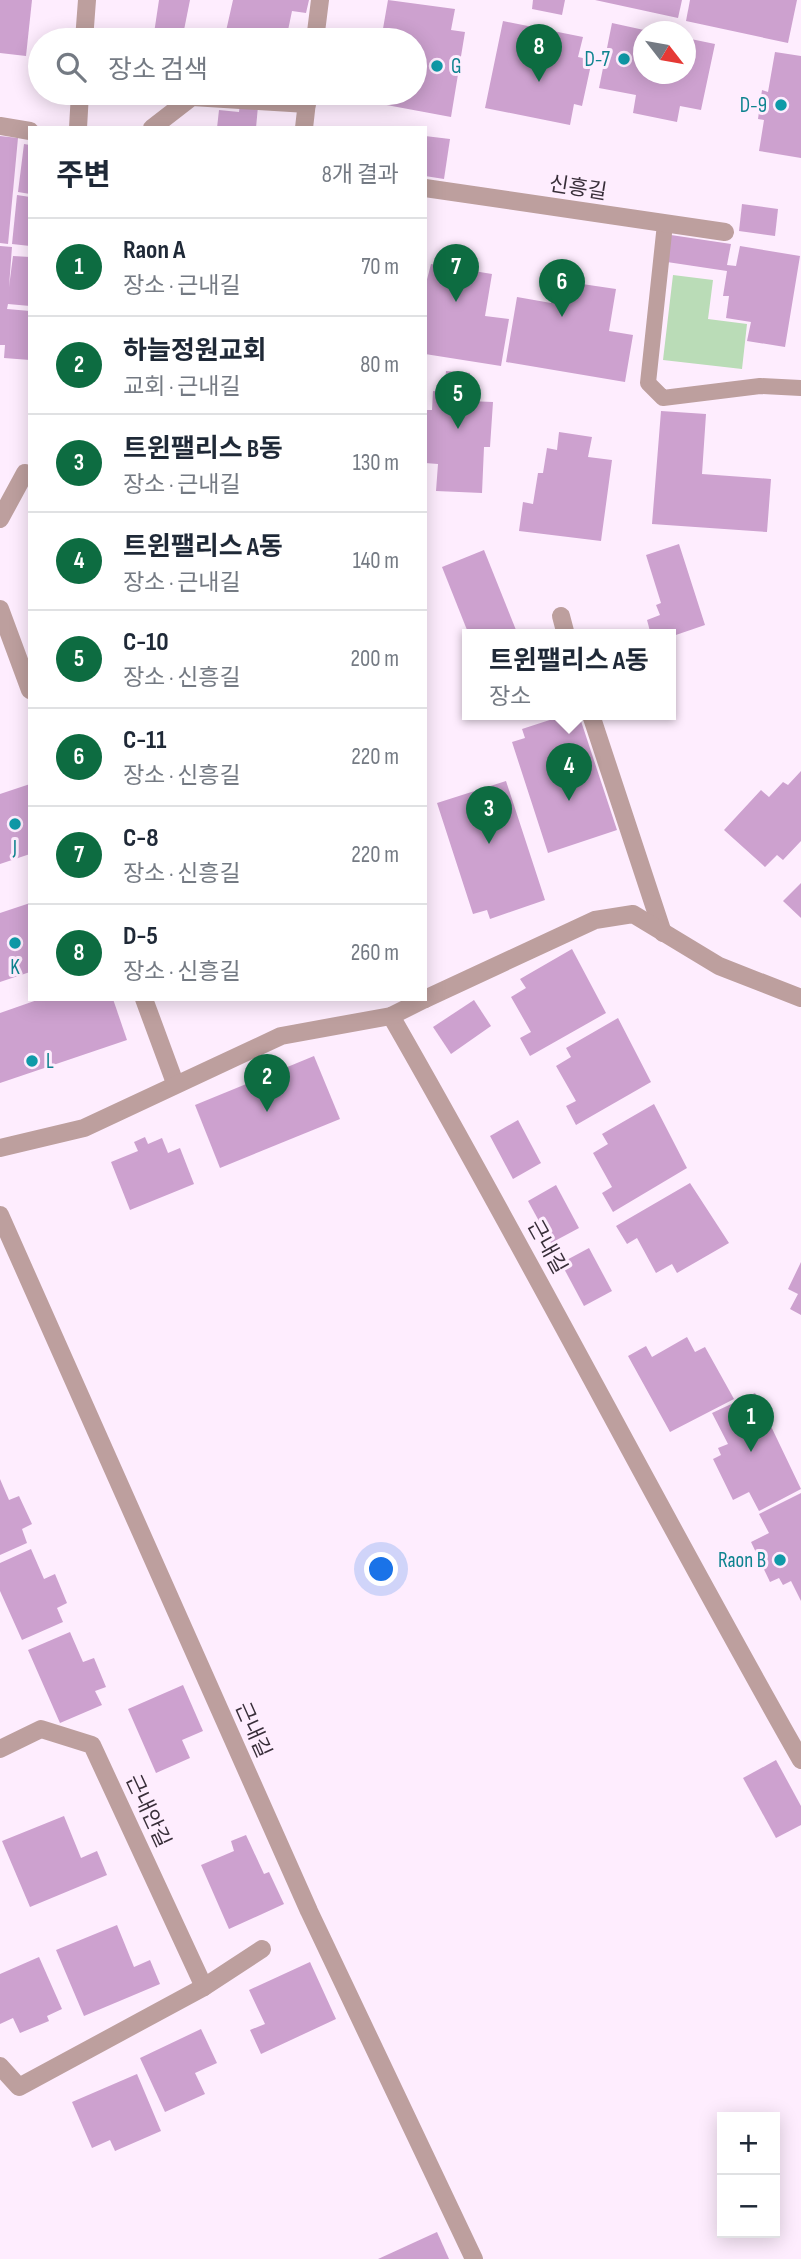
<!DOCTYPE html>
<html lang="ko">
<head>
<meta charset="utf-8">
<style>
	:root { --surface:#fff; --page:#f6f6f7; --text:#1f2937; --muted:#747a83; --line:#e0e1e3; --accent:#0d6c41 }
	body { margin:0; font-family:"Sofia Sans Condensed","Noto Sans KR",sans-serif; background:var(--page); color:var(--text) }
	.controls { position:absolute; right:21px; bottom:21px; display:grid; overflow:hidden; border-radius:0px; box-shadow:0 4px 18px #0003 }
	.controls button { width:63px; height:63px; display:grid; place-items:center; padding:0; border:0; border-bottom:2px solid var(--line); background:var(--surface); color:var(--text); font:35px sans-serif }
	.compass { position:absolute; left:633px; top:21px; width:63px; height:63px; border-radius:50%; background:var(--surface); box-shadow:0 4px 18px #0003; rotate:121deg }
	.you { position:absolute; left:382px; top:1570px; width:24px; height:24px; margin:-18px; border:5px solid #fff; border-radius:50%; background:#1a73e8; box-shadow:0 0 0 10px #1a73e833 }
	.badge { display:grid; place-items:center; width:46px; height:46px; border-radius:50%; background:var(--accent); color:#fff; font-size:23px; font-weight:700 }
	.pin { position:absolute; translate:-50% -58px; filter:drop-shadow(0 2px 4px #0008) }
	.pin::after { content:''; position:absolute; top:37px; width:24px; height:21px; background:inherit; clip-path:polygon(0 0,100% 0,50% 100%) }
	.popup { position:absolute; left:462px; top:629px; width:214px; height:91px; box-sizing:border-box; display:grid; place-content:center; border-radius:0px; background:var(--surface); filter:drop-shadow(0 2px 5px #0005); font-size:23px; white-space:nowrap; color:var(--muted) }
	.popup b { font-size:26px; color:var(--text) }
	.popup::after { content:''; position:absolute; left:50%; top:100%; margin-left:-14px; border:14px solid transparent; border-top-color:var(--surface) }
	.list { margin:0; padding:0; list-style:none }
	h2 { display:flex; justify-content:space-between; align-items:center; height:91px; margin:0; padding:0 28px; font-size:30px }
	h2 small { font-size:23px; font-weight:400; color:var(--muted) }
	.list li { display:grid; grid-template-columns:46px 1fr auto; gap:21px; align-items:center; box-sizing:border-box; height:98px; padding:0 28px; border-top:2px solid var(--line) }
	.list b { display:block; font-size:26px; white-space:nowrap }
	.list p { margin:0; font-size:23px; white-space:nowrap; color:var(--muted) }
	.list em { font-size:23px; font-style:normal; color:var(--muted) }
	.icon { flex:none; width:38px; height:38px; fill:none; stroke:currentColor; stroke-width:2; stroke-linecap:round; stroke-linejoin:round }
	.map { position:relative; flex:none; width:801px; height:2259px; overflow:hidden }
	.search { position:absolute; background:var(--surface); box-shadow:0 4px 18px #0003; left:28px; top:28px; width:399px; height:77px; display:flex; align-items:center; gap:18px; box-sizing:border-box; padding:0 24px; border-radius:38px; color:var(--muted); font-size:26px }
	.panel { position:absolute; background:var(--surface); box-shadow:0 4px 18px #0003; left:28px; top:126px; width:399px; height:875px; border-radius:0px }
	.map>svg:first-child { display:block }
</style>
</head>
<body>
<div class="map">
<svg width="801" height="2259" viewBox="0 0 801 2259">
	<rect width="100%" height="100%" fill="#feedfe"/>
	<!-- green -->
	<polygon fill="#badcb7" points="673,275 713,280 708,319 747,324 742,369 663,360"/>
	<!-- building -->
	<g fill="#cda1cf">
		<polygon points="0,0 32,0 26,56 0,53"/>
		<polygon points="159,0 190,0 182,40 153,40"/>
		<polygon points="233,0 309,0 306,13 292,11 286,40 224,40"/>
		<polygon points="388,0 455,9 451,30 465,32 451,117 365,101 367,93 415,93 415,40 381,40"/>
		<polygon points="533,0 565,0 562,15 532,9"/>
		<polygon points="595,0 682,0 678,18"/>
		<polygon points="690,0 797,0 788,43 686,21"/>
		<polygon points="503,21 583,37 578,57 592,60 582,106 574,104 570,125 485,108"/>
		<polygon points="612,23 644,30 644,74 686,74 686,38 715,44 701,110 680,106 677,122 633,113 636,95 599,88"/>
		<polygon points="775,52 801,56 801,158 759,151 764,120 758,119 762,90 768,92"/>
		<polygon points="240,103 258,106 256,128 217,128 219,110 239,112"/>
		<polygon points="0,136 18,138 8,244 0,243"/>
		<polygon points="425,136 450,139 444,179 425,176"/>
		<polygon points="24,144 30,145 30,194 18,192"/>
		<polygon points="17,195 30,197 30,246 12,244"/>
		<polygon points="742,204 778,209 775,236 739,231"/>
		<polygon points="671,235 731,244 727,265 736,266 740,246 800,256 785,347 747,341 751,322 726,318 729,296 723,296 727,271 667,262"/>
		<polygon points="0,246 12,247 9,287 13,256 30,257 30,306 8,304 7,309 30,311 30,360 4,358 5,345 0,345"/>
		<polygon points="431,264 492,274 485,316 509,319 501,366 425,354 425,287"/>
		<polygon points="555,280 616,289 609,331 633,335 625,382 506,362 517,297 551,303"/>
		<polygon points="446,371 470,373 468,401 493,402 490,447 484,447 482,493 436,491 438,464 425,463 425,410 432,410 433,391 444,392"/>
		<polygon points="661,411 706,414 702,474 771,479 767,532 652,524"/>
		<polygon points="559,432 592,437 588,457 612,460 601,541 519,531 523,502 533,504 538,473 543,473 547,448 557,450"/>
		<polygon points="679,544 705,625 670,637 651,635 647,620 660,615 656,605 661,603 646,555"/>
		<polygon points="484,550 516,630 505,635 469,635 442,567"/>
		<polygon points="565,715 579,715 617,830 548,853 512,742 525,738 522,729"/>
		<polygon points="801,771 801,841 783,860 777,855 765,867 724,830 761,790 769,797 783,782 788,785"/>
		<polygon points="506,781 545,900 490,919 487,910 473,914 437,803"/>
		<polygon points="30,784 30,854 0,864 0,794"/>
		<polygon points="801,883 801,918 783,901"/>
		<polygon points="30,903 30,972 0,982 0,913"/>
		<polygon points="572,949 606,1013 530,1056 520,1038 531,1032 511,997 526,988 520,979"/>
		<polygon points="40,999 113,999 127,1040 0,1083 0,1013"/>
		<polygon points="474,1000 491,1026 451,1054 433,1027"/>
		<polygon points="618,1018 651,1082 576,1125 566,1106 576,1101 556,1066 571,1057 566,1048"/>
		<polygon points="314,1056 340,1119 220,1168 195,1105"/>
		<polygon points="654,1104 687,1168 613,1212 602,1193 612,1187 593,1153 608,1144 602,1134"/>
		<polygon points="518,1120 541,1163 513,1179 490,1136"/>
		<polygon points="145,1137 148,1144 162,1138 168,1153 180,1148 194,1184 130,1210 111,1162 138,1151 134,1142"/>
		<polygon points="690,1183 729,1243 677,1273 672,1264 656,1273 637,1238 627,1244 616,1226"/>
		<polygon points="556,1185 579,1228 551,1243 528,1201"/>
		<polygon points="589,1248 612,1291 584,1306 561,1263"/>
		<polygon points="801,1262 801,1315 790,1309 798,1294 788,1289"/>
		<polygon points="687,1337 695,1352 705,1347 734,1399 670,1432 628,1356 646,1346 652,1357"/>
		<polygon points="755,1393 801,1489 759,1511 749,1492 733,1500 713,1459 721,1455 718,1448 728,1444 712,1413"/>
		<polygon points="0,1479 9,1500 19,1496 32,1524 22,1529 27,1543 0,1555"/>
		<polygon points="801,1493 801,1601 791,1581 783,1585 779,1578 770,1582 751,1542 769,1533 759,1514"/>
		<polygon points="31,1549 44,1579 55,1574 67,1603 57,1608 63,1622 22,1640 0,1591 0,1563"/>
		<polygon points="70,1632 83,1662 94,1658 106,1687 95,1691 102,1705 60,1723 28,1650"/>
		<polygon points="183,1685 203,1731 182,1740 190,1758 156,1773 128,1709"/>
		<polygon points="776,1760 801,1806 801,1825 776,1838 743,1778"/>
		<polygon points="64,1816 81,1858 97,1851 107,1875 30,1907 2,1841"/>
		<polygon points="246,1835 264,1874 269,1872 284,1904 229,1929 201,1865 234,1851 231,1841"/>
		<polygon points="117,1925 134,1967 150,1960 160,1984 84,2016 56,1950"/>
		<polygon points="39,1957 62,2009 47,2016 49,2021 20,2033 13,2018 0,2024 0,1974"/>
		<polygon points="310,1962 336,2019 261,2054 250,2030 265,2024 249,1990"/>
		<polygon points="201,2029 217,2063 195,2073 205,2094 165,2112 140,2058"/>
		<polygon points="137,2074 161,2131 115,2151 110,2140 92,2148 72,2102"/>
		<polygon points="437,2232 449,2259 378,2259"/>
	</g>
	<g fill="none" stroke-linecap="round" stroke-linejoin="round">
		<!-- service -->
		<polyline stroke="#bd9f9e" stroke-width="16" points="665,224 648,383 663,398 760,386 801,388"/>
		<!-- minor -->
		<g stroke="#bd9f9e" stroke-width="18">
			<polyline points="84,40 87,0"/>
			<polyline points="315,40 320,0"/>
			<polyline points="0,126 30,131"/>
			<polyline points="78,128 80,93"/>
			<polyline points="152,128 192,97 307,104"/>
			<polyline points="304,128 308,93"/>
			<polyline points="425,188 725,232"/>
			<polyline points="0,519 25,473"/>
			<polyline points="0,609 30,690"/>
			<polyline points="561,616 566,635"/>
			<polyline points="591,715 663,933"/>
			<polyline points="144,999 175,1083"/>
			<polyline points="425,999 595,920 633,914 719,966 801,998"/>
			<path d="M391 1016C532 1261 661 1514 801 1760"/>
			<polyline points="0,1148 84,1128 281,1036 391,1016 425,999"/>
			<polyline points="0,1215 309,1911 474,2259"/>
			<polyline points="0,1749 41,1729 92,1745 204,1987"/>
			<polyline points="0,2066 19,2087 204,1987 262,1949"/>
		</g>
	</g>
	<!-- markers -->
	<g fill="#0f9aa8" stroke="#feedfe" stroke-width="2.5">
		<circle cx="624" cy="59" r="7"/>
		<circle cx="437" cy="66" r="7"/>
		<circle cx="781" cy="105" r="7"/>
		<circle cx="15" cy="824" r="7"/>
		<circle cx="15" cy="943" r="7"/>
		<circle cx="32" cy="1061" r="7"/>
		<circle cx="780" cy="1560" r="7"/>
	</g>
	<g text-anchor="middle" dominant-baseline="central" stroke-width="6" stroke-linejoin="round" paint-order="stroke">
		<!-- culture labels -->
		<g font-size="21" fill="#0d838f" stroke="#feedfe" text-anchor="end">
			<text x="610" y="59">D-7</text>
			<text x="451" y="66" text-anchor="start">G</text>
			<text x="767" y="105">D-9</text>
			<text x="15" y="848" text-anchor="middle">J</text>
			<text x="15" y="967" text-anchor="middle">K</text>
			<text x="46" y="1061" text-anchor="start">L</text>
			<text x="766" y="1560">Raon B</text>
		</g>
		<!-- street labels -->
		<g font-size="21" fill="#382e39" stroke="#feedfe">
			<text transform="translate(578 188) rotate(9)">신흥길</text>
			<text transform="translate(547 1247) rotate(61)">근내길</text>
			<text transform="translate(253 1730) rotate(66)">근내길</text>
			<text transform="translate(148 1811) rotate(65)">근내안길</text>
		</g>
	</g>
</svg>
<div class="controls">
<button>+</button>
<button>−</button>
</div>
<svg class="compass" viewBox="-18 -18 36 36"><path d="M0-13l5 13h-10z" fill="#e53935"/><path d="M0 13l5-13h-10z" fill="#747a83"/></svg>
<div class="you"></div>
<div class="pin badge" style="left:751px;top:1452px">1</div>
<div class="pin badge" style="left:267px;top:1112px">2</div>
<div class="pin badge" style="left:489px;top:844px">3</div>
<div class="pin badge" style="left:569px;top:801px">4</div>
<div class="popup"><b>트윈팰리스 A동</b>장소</div>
<div class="pin badge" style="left:458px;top:429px">5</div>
<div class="pin badge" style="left:562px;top:317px">6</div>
<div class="pin badge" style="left:456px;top:302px">7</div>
<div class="pin badge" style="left:539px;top:82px">8</div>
<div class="search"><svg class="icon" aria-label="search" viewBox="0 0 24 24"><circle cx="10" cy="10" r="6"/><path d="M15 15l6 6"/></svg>장소 검색</div>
<section class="panel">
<h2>주변<small>8개 결과</small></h2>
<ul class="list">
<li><span class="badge">1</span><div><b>Raon A</b><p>장소 · 근내길</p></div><em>70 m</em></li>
<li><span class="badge">2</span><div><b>하늘정원교회</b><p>교회 · 근내길</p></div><em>80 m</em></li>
<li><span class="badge">3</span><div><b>트윈팰리스 B동</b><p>장소 · 근내길</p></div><em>130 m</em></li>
<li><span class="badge">4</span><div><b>트윈팰리스 A동</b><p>장소 · 근내길</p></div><em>140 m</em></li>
<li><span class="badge">5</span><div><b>C-10</b><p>장소 · 신흥길</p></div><em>200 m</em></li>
<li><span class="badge">6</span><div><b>C-11</b><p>장소 · 신흥길</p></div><em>220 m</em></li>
<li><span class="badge">7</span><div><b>C-8</b><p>장소 · 신흥길</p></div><em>220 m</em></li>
<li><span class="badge">8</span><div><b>D-5</b><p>장소 · 신흥길</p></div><em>260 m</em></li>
</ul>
</section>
</div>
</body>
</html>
